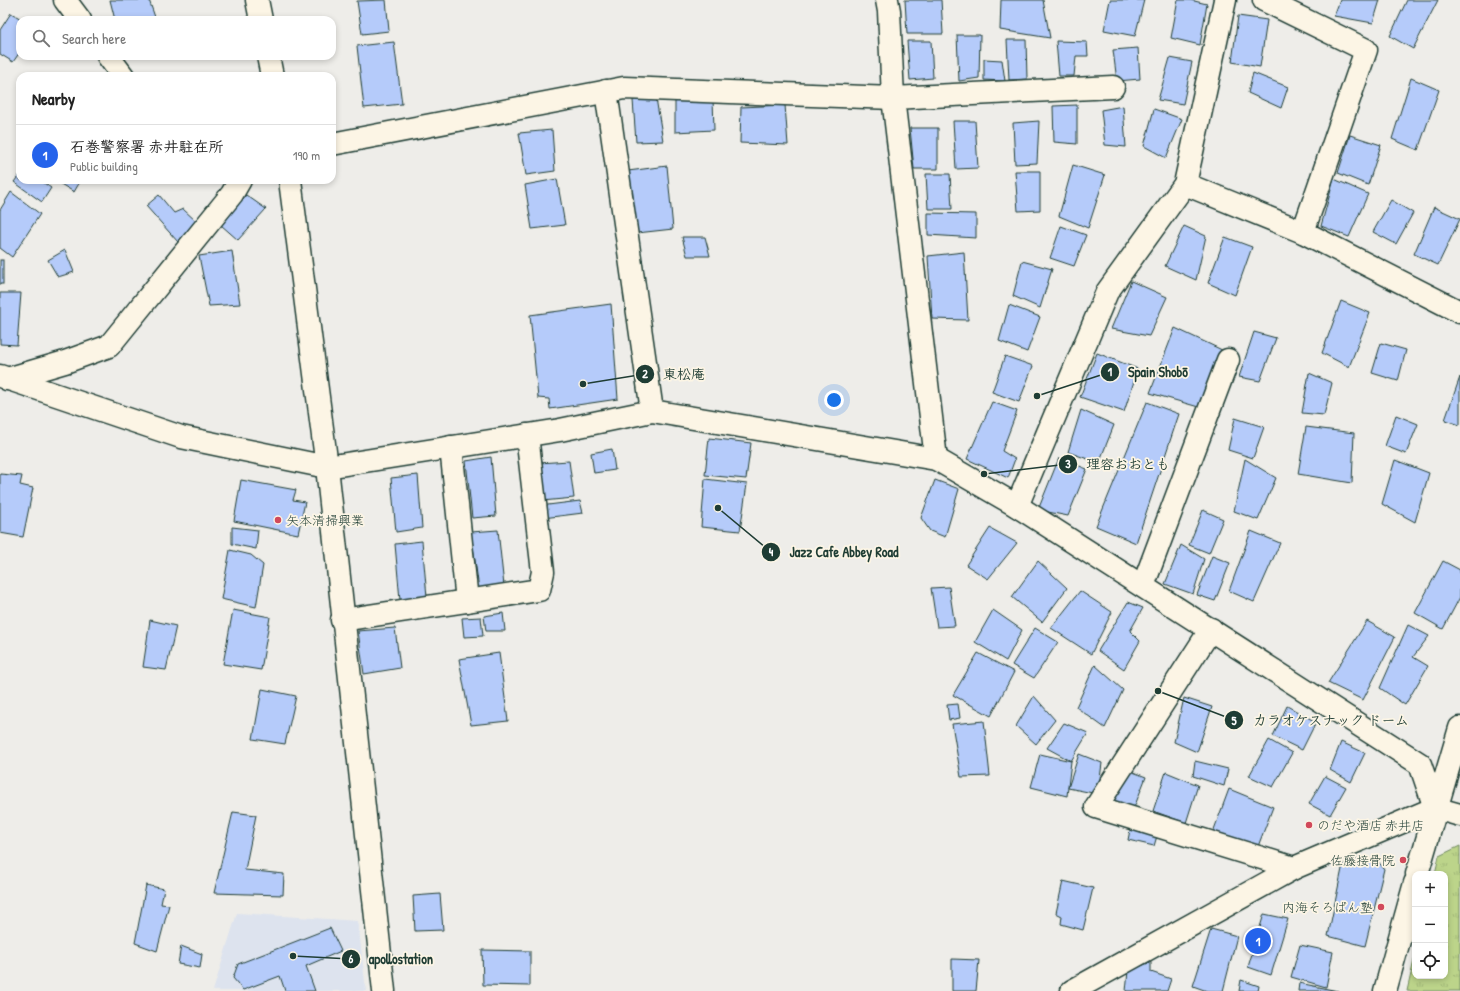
<!DOCTYPE html>
<html lang="en">
<head>
<meta charset="utf-8">
<style>
	:root { --surface:#fff; --page:#f2f2f2; --text:#222; --muted:#767676; --line:#e0e0e0; --accent:#2563eb }
	body { margin:0; font-family:"Patrick Hand","Klee One",sans-serif; background:var(--page); color:var(--text) }
	.controls { position:absolute; right:12px; bottom:12px; display:grid; overflow:hidden; border-radius:8px; box-shadow:0 2px 6px #0003 }
	.controls button { width:36px; height:36px; display:grid; place-items:center; padding:0; border:0; border-bottom:1px solid var(--line); background:var(--surface); color:var(--text); font:20px sans-serif }
	.you { position:absolute; left:834px; top:400px; width:14px; height:14px; margin:-10px; border:3px solid #fff; border-radius:50%; background:#1a73e8; box-shadow:0 0 0 6px #1a73e833 }
	.badge { display:grid; place-items:center; width:26px; height:26px; border-radius:50%; background:var(--accent); color:#fff; font-size:13px; font-weight:700 }
	.pin { position:absolute; translate:-50% -50%; border:2px solid #fff; box-shadow:0 1px 4px #0006 }
	.list { margin:0; padding:0; list-style:none }
	h2 { display:flex; justify-content:space-between; align-items:center; height:52px; margin:0; padding:0 16px; font-size:17px }
	h2 small { font-size:13px; font-weight:400; color:var(--muted) }
	.list li { display:grid; grid-template-columns:26px 1fr auto; gap:12px; align-items:center; box-sizing:border-box; height:60px; padding:0 16px; border-top:1px solid var(--line) }
	.list b { display:block; font-size:15px; white-space:nowrap }
	.list p { margin:0; font-size:13px; white-space:nowrap; color:var(--muted) }
	.list em { font-size:13px; font-style:normal; color:var(--muted) }
	.icon { flex:none; width:22px; height:22px; fill:none; stroke:currentColor; stroke-width:2; stroke-linecap:round; stroke-linejoin:round }
	.map { position:relative; flex:none; width:1460px; height:991px; overflow:hidden }
	.search { position:absolute; background:var(--surface); box-shadow:0 2px 6px #0003; left:16px; top:16px; width:320px; height:44px; display:flex; align-items:center; gap:10px; box-sizing:border-box; padding:0 14px; border-radius:12px; color:var(--muted); font-size:15px }
	.panel { position:absolute; background:var(--surface); box-shadow:0 2px 6px #0003; left:16px; top:72px; width:320px; height:112px; border-radius:12px }
	.map>svg:first-child { display:block }
</style>
</head>
<body>
<div class="map">
<svg width="1460" height="991" viewBox="0 0 1460 991">
	<defs>
		<pattern id="park-tufts" width="24" height="20" patternUnits="userSpaceOnUse"><rect width="24" height="20" fill="#bcd48a"/><path d="M3 7l-1-3M5 7V3M7 7l1-3M15 17l-1-3M17 17v-4M19 17l1-3" fill="none" stroke="#a1b778"/></pattern>
	</defs>
	<rect width="100%" height="100%" fill="#eeede9"/>
	<filter id="ink" filterUnits="userSpaceOnUse"><feTurbulence type="fractalNoise" baseFrequency=".025" numOctaves="2"/><feDisplacementMap in="SourceGraphic" scale="8" xChannelSelector="R" yChannelSelector="G"/><feConvolveMatrix kernelMatrix="1 2 1 2 8 2 1 2 1" color-interpolation-filters="sRGB"/></filter>
	<g filter="url(#ink)">
		<!-- built -->
		<polygon fill="#dde3ee" points="237,913 358,921 366,991 213,991"/>
		<!-- park -->
		<polygon fill="url(#park-tufts)" stroke="#6e885f" points="1460,846 1460,991 1407,991 1415,956 1415,976 1445,976 1445,874 1435,874 1439,856"/>
		<!-- building -->
		<g fill="#b5cbfa" stroke="#1f3d34">
			<polygon points="110,0 149,0 156,20 115,20"/>
			<polygon points="386,0 389,31 362,34 357,1"/>
			<polygon points="905,0 941,0 943,34 907,34"/>
			<polygon points="1001,0 1043,0 1050,38 1000,30"/>
			<polygon points="1110,0 1144,0 1135,36 1104,30"/>
			<polygon points="1178,0 1190,0 1207,4 1200,45 1171,38"/>
			<polygon points="1340,0 1380,0 1373,23 1334,16"/>
			<polygon points="1407,0 1438,0 1413,49 1390,36"/>
			<polygon points="11,13 23,20 20,20 20,52 13,62 0,54 0,30"/>
			<polygon points="1238,16 1267,20 1260,67 1232,62"/>
			<polygon points="957,35 980,35 979,78 959,81"/>
			<polygon points="1007,40 1026,40 1027,79 1009,80"/>
			<polygon points="907,41 931,41 933,78 910,80"/>
			<polygon points="1056,41 1087,42 1088,56 1076,56 1074,76 1059,76"/>
			<polygon points="394,42 402,104 364,108 357,46"/>
			<polygon points="1138,48 1140,79 1117,81 1113,50"/>
			<polygon points="1170,58 1192,62 1183,104 1158,100"/>
			<polygon points="984,59 1002,60 1005,81 984,80"/>
			<polygon points="1253,73 1288,87 1281,108 1248,93"/>
			<polygon points="1411,78 1439,90 1418,150 1392,139"/>
			<polygon points="656,98 663,141 636,142 633,100"/>
			<polygon points="675,99 713,99 714,130 675,132"/>
			<polygon points="785,105 788,145 740,143 741,107"/>
			<polygon points="1077,105 1077,144 1054,142 1053,106"/>
			<polygon points="1123,106 1126,147 1105,145 1101,110"/>
			<polygon points="1154,109 1182,119 1166,158 1144,146"/>
			<polygon points="953,121 975,121 978,168 956,169"/>
			<polygon points="1039,121 1037,163 1015,164 1013,123"/>
			<polygon points="910,128 938,128 938,169 914,169"/>
			<polygon points="552,130 555,171 526,175 519,133"/>
			<polygon points="1350,135 1381,145 1368,185 1338,173"/>
			<polygon points="1073,165 1105,175 1088,228 1059,216"/>
			<polygon points="667,166 673,229 637,233 628,171"/>
			<polygon points="1015,171 1040,171 1040,210 1018,211"/>
			<polygon points="20,174 20,180 40,180 51,188 42,202 14,182"/>
			<polygon points="926,174 950,174 952,209 928,209"/>
			<polygon points="557,179 565,225 532,229 525,185"/>
			<polygon points="1334,179 1368,194 1349,237 1321,226"/>
			<polygon points="54,180 81,180 74,192"/>
			<polygon points="11,192 40,214 12,257 0,248 0,210"/>
			<polygon points="159,195 174,213 183,209 197,222 178,242 146,206"/>
			<polygon points="246,195 266,209 238,240 221,225"/>
			<polygon points="1391,200 1413,213 1396,244 1373,232"/>
			<polygon points="1434,207 1460,219 1438,265 1414,254"/>
			<polygon points="928,213 976,214 976,238 928,235"/>
			<polygon points="1061,226 1086,235 1074,266 1050,258"/>
			<polygon points="1184,226 1206,236 1196,280 1165,266"/>
			<polygon points="682,237 705,237 710,256 687,256"/>
			<polygon points="1225,237 1252,247 1235,295 1208,283"/>
			<polygon points="65,250 74,272 58,277 48,260"/>
			<polygon points="232,251 240,304 209,306 199,256"/>
			<polygon points="964,252 968,320 932,319 928,256"/>
			<rect x="0" y="260" width="3" height="24"/>
			<polygon points="1022,261 1052,269 1040,308 1013,296"/>
			<polygon points="1131,281 1167,297 1149,336 1111,329"/>
			<polygon points="0,293 21,293 17,345 0,344"/>
			<polygon points="1341,301 1370,313 1349,367 1322,353"/>
			<polygon points="611,304 618,399 550,409 549,399 538,398 530,315"/>
			<polygon points="1009,305 1040,317 1027,352 999,341"/>
			<polygon points="1175,328 1222,350 1202,408 1150,393"/>
			<polygon points="1254,332 1276,338 1260,381 1239,377"/>
			<polygon points="1381,343 1406,350 1398,381 1372,373"/>
			<polygon points="1097,353 1138,369 1124,412 1080,397"/>
			<polygon points="1005,356 1033,366 1019,402 992,392"/>
			<polygon points="1309,373 1332,383 1324,415 1302,413"/>
			<polygon points="1460,377 1460,425 1445,420"/>
			<polygon points="992,402 1017,411 1002,451 1015,459 1008,478 967,459"/>
			<polygon points="1147,402 1179,414 1136,543 1096,526"/>
			<polygon points="1081,410 1114,425 1099,463 1068,452"/>
			<polygon points="1396,415 1418,424 1406,454 1385,446"/>
			<polygon points="1235,418 1264,427 1253,458 1228,450"/>
			<polygon points="1306,427 1354,433 1352,483 1298,474"/>
			<polygon points="709,438 751,443 746,479 705,475"/>
			<polygon points="612,449 615,470 594,473 591,453"/>
			<polygon points="491,457 496,516 472,518 466,461"/>
			<polygon points="1059,458 1087,469 1068,516 1038,510"/>
			<polygon points="1245,459 1276,478 1258,520 1234,511"/>
			<polygon points="1395,460 1429,473 1415,522 1382,504"/>
			<polygon points="569,461 574,498 542,501 539,463"/>
			<polygon points="0,474 22,476 20,485 33,488 23,537 0,533"/>
			<polygon points="418,475 422,528 396,532 391,478"/>
			<polygon points="705,479 747,484 740,531 701,527"/>
			<polygon points="241,480 296,490 293,500 305,502 298,534 234,521"/>
			<polygon points="935,480 959,489 945,537 930,531 921,518"/>
			<polygon points="580,501 583,513 543,518 540,506"/>
			<polygon points="1203,510 1223,519 1209,553 1189,545"/>
			<polygon points="232,527 258,530 256,549 232,544"/>
			<polygon points="990,528 1017,543 988,579 966,565"/>
			<polygon points="498,530 504,586 479,589 471,532"/>
			<polygon points="1251,531 1280,543 1254,602 1229,591"/>
			<polygon points="422,541 427,597 400,600 395,544"/>
			<polygon points="1181,545 1204,559 1193,594 1165,584"/>
			<polygon points="230,550 251,555 263,565 256,607 221,599"/>
			<polygon points="1212,556 1230,563 1215,601 1197,595"/>
			<polygon points="1038,561 1067,588 1042,622 1012,597"/>
			<polygon points="1443,561 1460,570 1460,597 1443,629 1415,613"/>
			<polygon points="949,587 955,626 937,627 931,588"/>
			<polygon points="1080,591 1112,612 1091,654 1051,628"/>
			<polygon points="1128,602 1143,608 1130,631 1140,641 1124,669 1098,651"/>
			<polygon points="233,610 270,617 261,670 223,664"/>
			<polygon points="993,610 1022,630 1006,661 975,642"/>
			<polygon points="503,613 505,631 486,631 484,616"/>
			<polygon points="481,617 483,636 464,637 462,618"/>
			<polygon points="150,620 176,626 166,670 143,667"/>
			<polygon points="1367,621 1395,637 1363,700 1328,683"/>
			<polygon points="1408,625 1429,636 1413,657 1428,666 1405,705 1380,688"/>
			<polygon points="395,628 400,668 364,674 358,631"/>
			<polygon points="1035,628 1058,642 1034,678 1012,665"/>
			<polygon points="499,653 508,721 471,725 459,659"/>
			<polygon points="978,653 1014,672 991,716 953,695"/>
			<polygon points="1095,665 1123,690 1105,728 1076,707"/>
			<polygon points="262,689 296,696 285,744 253,739"/>
			<polygon points="1034,696 1055,720 1036,744 1016,726"/>
			<polygon points="1184,698 1212,707 1197,752 1174,742"/>
			<polygon points="958,704 960,718 949,720 947,705"/>
			<polygon points="1287,706 1316,722 1302,750 1273,736"/>
			<polygon points="984,721 990,776 961,777 952,724"/>
			<polygon points="1064,723 1088,733 1071,761 1047,748"/>
			<polygon points="1269,740 1292,753 1273,787 1249,776"/>
			<polygon points="1341,742 1365,753 1351,782 1330,770"/>
			<polygon points="1040,754 1071,761 1067,796 1031,787"/>
			<polygon points="1079,754 1102,763 1098,794 1068,788"/>
			<polygon points="1195,761 1228,769 1224,786 1193,776"/>
			<polygon points="1125,769 1146,777 1132,813 1112,805"/>
			<polygon points="1166,772 1198,785 1186,823 1153,811"/>
			<polygon points="1325,776 1346,787 1330,815 1309,804"/>
			<polygon points="1229,789 1273,807 1257,849 1212,835"/>
			<polygon points="233,812 256,815 245,870 284,874 283,895 214,893"/>
			<polygon points="1130,830 1157,836 1154,846 1128,840"/>
			<polygon points="1359,858 1377,860 1384,869 1365,946 1328,936 1343,864"/>
			<polygon points="1063,881 1093,888 1083,930 1061,924 1062,916 1056,913"/>
			<polygon points="146,885 164,889 161,904 169,905 157,951 135,943"/>
			<polygon points="440,894 443,930 415,931 413,896"/>
			<polygon points="1264,914 1288,919 1271,975 1248,967"/>
			<polygon points="330,928 341,951 306,966 315,991 285,991 280,976 243,990 233,978 238,964"/>
			<polygon points="1211,929 1237,936 1223,991 1207,991 1193,986"/>
			<polygon points="1300,945 1333,952 1326,987 1291,977"/>
			<polygon points="181,946 202,954 200,968 178,964"/>
			<polygon points="482,950 530,951 530,986 483,985"/>
			<polygon points="952,959 979,960 976,991 952,991"/>
			<polygon points="1151,962 1151,972 1171,979 1167,991 1126,991 1128,971"/>
			<polygon points="1241,980 1259,986 1258,991 1239,991"/>
			<polygon points="1299,983 1338,991 1298,991"/>
		</g>
		<g fill="none" stroke-linecap="round" stroke-linejoin="round">
			<!-- minor casing -->
			<g stroke="#1f3d34" stroke-width="25">
				<g id="minor">
					<polyline points="65,0 80,20"/>
					<polyline points="257,0 261,20"/>
					<polyline points="887,0 889,11 893,98 936,459"/>
					<polyline points="1264,0 1366,50 1303,232"/>
					<polyline points="108,56 123,76"/>
					<polyline points="268,56 272,76"/>
					<polyline points="606,91 652,411"/>
					<polyline points="332,144 624,88 893,98 1113,87"/>
					<polyline points="290,180 327,467 384,991"/>
					<polyline points="1185,184 1303,232 1460,312"/>
					<polyline points="0,376 181,437 327,467 560,430 652,411 936,459 1017,506 1420,764 1435,808"/>
					<polyline points="7,379 65,362 109,346 232,194 240,180"/>
					<polyline points="451,447 467,601"/>
					<polyline points="1017,506 1107,292 1185,184 1225,0"/>
					<polyline points="1143,586 1228,360"/>
					<polyline points="342,620 539,590 543,572 527,435"/>
					<polyline points="1211,629 1096,807 1294,868"/>
					<polyline points="1417,874 1460,728"/>
					<polyline points="1072,991 1294,868 1435,808 1460,815"/>
					<polyline points="1385,991 1415,883"/>
				</g>
			</g>
			<!-- minor -->
			<use href="#minor" stroke="#fcf5e5" stroke-width="22"/>
		</g>
	</g>
	<!-- markers -->
	<g fill="#d1495b" stroke="#fcf5e5" stroke-width="1.5">
		<circle cx="278" cy="520" r="4"/>
		<circle cx="1309" cy="825" r="4"/>
		<circle cx="1403" cy="860" r="4"/>
		<circle cx="1381" cy="907" r="4"/>
	</g>
	<g text-anchor="middle" dominant-baseline="central" stroke-width="3.5" stroke-linejoin="round" paint-order="stroke">
		<!-- poi labels -->
		<g font-size="13" fill="#1f3d34" stroke="#fcf5e5" text-anchor="start">
			<text x="286" y="520">矢本清掃興業</text>
			<text x="1317" y="825">のだや酒店 赤井店</text>
			<text x="1395" y="860" text-anchor="end">佐藤接骨院</text>
			<text x="1373" y="907" text-anchor="end">内海そろばん塾</text>
		</g>
	</g>
	<!-- callouts -->
	<path fill="none" stroke="#1f3d34" stroke-width="1.5" d="M1037 396L1110 372M583 384L645 374M984 474L1068 464M718 508L771 552M1158 691L1234 720M293 956L351 959"/>
	<g fill="#1f3d34" stroke="#fcf5e5" stroke-width="1.5">
		<circle cx="1037" cy="396" r="4"/>
		<circle cx="583" cy="384" r="4"/>
		<circle cx="984" cy="474" r="4"/>
		<circle cx="718" cy="508" r="4"/>
		<circle cx="1158" cy="691" r="4"/>
		<circle cx="293" cy="956" r="4"/>
		<circle cx="1110" cy="372" r="10"/>
		<circle cx="645" cy="374" r="10"/>
		<circle cx="1068" cy="464" r="10"/>
		<circle cx="771" cy="552" r="10"/>
		<circle cx="1234" cy="720" r="10"/>
		<circle cx="351" cy="959" r="10"/>
	</g>
	<g font-size="12" text-anchor="middle" font-weight="bold" fill="#fff">
		<text x="1110" y="376">1</text>
		<text x="645" y="378">2</text>
		<text x="1068" y="468">3</text>
		<text x="771" y="556">4</text>
		<text x="1234" y="725">5</text>
		<text x="351" y="963">6</text>
	</g>
	<g font-size="14" text-anchor="middle" font-weight="bold" fill="#1f3d34" stroke="#fcf5e5" stroke-width="3.5" stroke-linejoin="round" paint-order="stroke">
		<text x="1158" y="377">Spain Shobō</text>
		<text x="684" y="379">東松庵</text>
		<text x="1128" y="469">理容おおとも</text>
		<text x="844" y="557">Jazz Cafe Abbey Road</text>
		<text x="1331" y="725">カラオケスナック ドーム</text>
		<text x="401" y="964">apollostation</text>
	</g>
</svg>
<div class="controls">
<button>+</button>
<button>−</button>
<button><svg class="icon" aria-label="locate" viewBox="0 0 24 24"><circle cx="12" cy="12" r="6"/><path d="M12 2v4M12 18v4M2 12h4M18 12h4"/></svg></button>
</div>
<div class="you"></div>
<div class="pin badge" style="left:1258px;top:941px">1</div>
<div class="search"><svg class="icon" aria-label="search" viewBox="0 0 24 24"><circle cx="10" cy="10" r="6"/><path d="M15 15l6 6"/></svg>Search here</div>
<section class="panel">
<h2>Nearby<small></small></h2>
<ul class="list">
<li><span class="badge">1</span><div><b>石巻警察署 赤井駐在所</b><p>Public building</p></div><em>190 m</em></li>
</ul>
</section>
</div>
</body>
</html>
